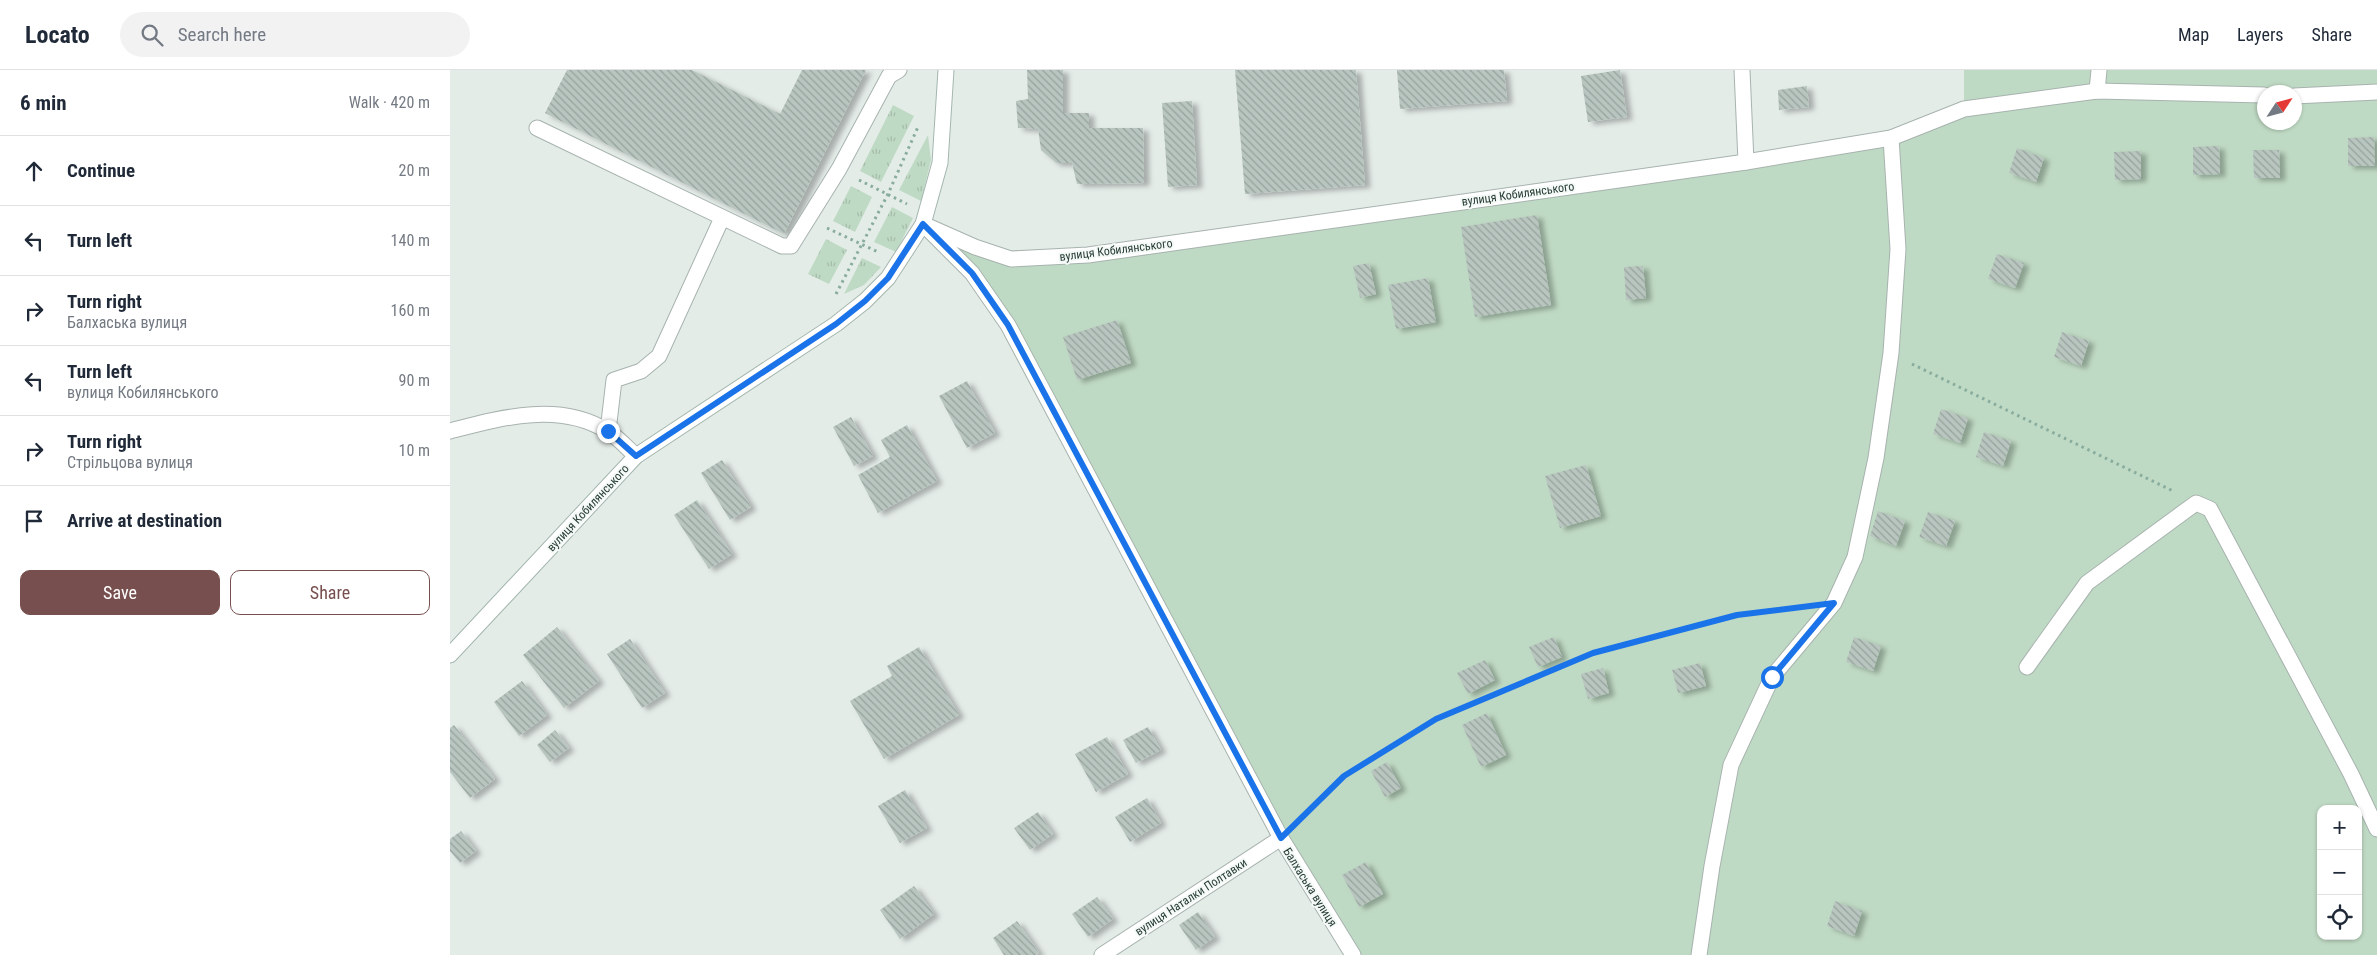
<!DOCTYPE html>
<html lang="en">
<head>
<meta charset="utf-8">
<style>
	:root { --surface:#fff; --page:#f2f2f3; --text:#1f2937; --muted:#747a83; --line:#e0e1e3; --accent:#774f4e }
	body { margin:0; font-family:"Roboto Condensed",sans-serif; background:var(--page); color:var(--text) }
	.controls { position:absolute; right:15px; bottom:15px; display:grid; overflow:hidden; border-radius:10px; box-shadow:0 1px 4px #0004 }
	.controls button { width:45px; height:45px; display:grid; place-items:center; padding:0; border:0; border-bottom:1px solid var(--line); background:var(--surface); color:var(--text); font:25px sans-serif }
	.compass { position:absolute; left:1807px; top:15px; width:45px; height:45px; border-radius:50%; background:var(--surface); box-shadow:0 1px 4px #0004; rotate:54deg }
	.stop { position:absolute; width:15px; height:15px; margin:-11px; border:4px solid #1a73e8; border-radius:50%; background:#fff }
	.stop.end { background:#1a73e8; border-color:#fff; box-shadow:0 1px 5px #0008 }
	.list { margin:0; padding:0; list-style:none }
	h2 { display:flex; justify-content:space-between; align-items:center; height:65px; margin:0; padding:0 20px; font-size:21px }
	h2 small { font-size:16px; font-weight:400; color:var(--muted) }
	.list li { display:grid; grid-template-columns:32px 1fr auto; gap:15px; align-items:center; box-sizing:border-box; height:70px; padding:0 20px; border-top:1px solid var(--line) }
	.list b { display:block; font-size:19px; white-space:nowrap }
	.list p { margin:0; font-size:16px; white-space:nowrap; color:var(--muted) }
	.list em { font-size:16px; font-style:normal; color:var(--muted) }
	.actions { display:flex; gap:10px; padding:15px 20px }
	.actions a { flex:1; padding:11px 0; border:1px solid var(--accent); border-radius:10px; text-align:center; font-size:18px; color:var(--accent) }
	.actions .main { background:var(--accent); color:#fff }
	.icon { flex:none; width:28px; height:28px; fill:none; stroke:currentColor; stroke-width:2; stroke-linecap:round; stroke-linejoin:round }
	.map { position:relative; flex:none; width:1927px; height:885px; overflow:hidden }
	header { display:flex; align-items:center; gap:30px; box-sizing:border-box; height:70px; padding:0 25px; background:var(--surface); border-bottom:1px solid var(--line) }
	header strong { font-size:24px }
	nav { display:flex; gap:28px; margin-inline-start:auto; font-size:18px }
	.search { width:350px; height:45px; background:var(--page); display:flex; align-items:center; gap:12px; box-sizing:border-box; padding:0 18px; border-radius:28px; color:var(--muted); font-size:19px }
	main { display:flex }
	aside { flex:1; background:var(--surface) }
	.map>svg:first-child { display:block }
</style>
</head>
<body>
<header>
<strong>Locato</strong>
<div class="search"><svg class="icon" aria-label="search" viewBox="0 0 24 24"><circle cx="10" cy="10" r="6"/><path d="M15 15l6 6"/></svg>Search here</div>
<nav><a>Map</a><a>Layers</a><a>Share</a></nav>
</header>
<main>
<aside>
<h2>6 min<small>Walk · 420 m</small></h2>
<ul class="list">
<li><svg class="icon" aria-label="ahead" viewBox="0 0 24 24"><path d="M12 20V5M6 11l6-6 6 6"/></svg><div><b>Continue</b></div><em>20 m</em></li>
<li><svg class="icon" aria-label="left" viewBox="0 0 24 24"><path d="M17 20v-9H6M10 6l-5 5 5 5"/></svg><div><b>Turn left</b></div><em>140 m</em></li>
<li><svg class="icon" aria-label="right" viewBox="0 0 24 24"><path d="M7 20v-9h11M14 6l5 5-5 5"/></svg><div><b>Turn right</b><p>Балхаська вулиця</p></div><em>160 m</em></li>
<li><svg class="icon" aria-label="left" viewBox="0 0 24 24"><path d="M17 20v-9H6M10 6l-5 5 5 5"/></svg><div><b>Turn left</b><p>вулиця Кобилянського</p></div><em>90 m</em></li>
<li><svg class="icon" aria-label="right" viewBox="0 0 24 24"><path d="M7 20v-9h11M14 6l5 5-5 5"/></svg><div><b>Turn right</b><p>Стрільцова вулиця</p></div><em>10 m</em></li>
<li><svg class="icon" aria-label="arrive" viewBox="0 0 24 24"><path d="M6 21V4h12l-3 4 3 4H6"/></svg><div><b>Arrive at destination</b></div></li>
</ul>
<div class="actions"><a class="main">Save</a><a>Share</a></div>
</aside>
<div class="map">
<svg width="1927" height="885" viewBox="0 0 1927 885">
	<defs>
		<pattern id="grass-tufts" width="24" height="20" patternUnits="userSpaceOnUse" patternTransform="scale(1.25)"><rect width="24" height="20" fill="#bfdac4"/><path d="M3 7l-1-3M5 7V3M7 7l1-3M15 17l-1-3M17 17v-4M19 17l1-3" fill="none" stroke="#a4bca9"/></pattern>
		<pattern id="building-back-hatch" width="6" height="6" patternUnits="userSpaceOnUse" patternTransform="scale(1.25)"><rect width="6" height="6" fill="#b9c6c0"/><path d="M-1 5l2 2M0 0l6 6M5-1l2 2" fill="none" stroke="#96a29d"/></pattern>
		<filter id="shadow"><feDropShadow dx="5.5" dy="3" stdDeviation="2.5" flood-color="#0004"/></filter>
	</defs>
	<rect width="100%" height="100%" fill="#e4ece8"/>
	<!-- grass -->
	<g fill="url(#grass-tufts)">
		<polygon points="443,35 464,46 431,112 410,101"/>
		<polygon points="478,65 481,90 471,131 449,120"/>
		<polygon points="401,116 422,127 405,162 383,151"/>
		<polygon points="442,137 463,148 446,182 424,172"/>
		<polygon points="376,169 397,180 379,214 358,204"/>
		<polygon points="412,188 431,197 414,215 394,224"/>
	</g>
	<!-- garden -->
	<path fill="#bfdac4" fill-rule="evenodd" d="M1514 0H1927V885H903L558 255 473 154 561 189 1441 68 1514 39ZM1814 22H1844V52H1814ZM1871 739H1908V866H1871Z"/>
	<!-- building -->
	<g fill="url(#building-back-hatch)" filter="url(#shadow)">
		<polygon points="117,0 242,0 330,44 352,0 416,0 334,164 95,43"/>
		<polygon points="577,0 613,0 613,43 639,43 639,58 693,58 694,113 627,114 622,93 606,93 591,80 588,59 568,58 566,31 578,29"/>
		<polygon points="785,0 906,0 915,115 795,124"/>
		<polygon points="947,0 1054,0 1057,31 950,39"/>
		<polygon points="1170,0 1177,47 1138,52 1131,6"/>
		<polygon points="1357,16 1359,37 1329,40 1328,20"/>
		<polygon points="742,31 747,115 718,117 712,33"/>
		<polygon points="1924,67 1925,96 1898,96 1898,68"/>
		<polygon points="1769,76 1770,104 1743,105 1743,77"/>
		<polygon points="1567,78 1594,88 1586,112 1559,103"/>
		<polygon points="1803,80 1829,80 1830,108 1804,108"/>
		<polygon points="1691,81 1691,109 1665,110 1664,82"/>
		<polygon points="1087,145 1101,235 1025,247 1011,157"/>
		<polygon points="1547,184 1574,193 1565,218 1538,209"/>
		<polygon points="919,193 926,224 910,228 903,196"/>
		<polygon points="1193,196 1196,228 1176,230 1174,197"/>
		<polygon points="978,208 986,252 946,259 938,215"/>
		<polygon points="667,250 681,293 627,310 613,267"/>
		<polygon points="1612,262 1639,271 1631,296 1604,287"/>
		<polygon points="517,311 545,363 517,378 489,326"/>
		<polygon points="1491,339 1518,348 1510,373 1483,364"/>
		<polygon points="401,347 423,386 404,396 383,357"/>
		<polygon points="457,355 487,411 428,443 408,405 440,387 431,370"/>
		<polygon points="1534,362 1561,371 1553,396 1526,387"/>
		<polygon points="272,390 301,437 280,450 251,403"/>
		<polygon points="1136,395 1151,446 1110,458 1095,406"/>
		<polygon points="247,430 282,484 259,499 224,445"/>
		<polygon points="1428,441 1455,451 1446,476 1420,466"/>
		<polygon points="1478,442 1505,451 1496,476 1469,467"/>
		<polygon points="107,557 149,611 114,638 73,585"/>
		<polygon points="1104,567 1112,587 1088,597 1079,577"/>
		<polygon points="1404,567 1431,576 1423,601 1396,592"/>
		<polygon points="180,569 215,623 192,638 157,584"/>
		<polygon points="469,577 509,645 434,689 400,631 442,606 437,596"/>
		<polygon points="1035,590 1045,610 1018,624 1007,603"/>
		<polygon points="1250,593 1256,616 1228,623 1222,600"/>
		<polygon points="1153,598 1159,623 1138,629 1131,604"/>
		<polygon points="72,611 97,645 69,666 44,632"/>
		<polygon points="1037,643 1056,685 1031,697 1012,655"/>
		<polygon points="4,655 45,709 20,728 0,702 0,658"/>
		<polygon points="698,657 711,680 686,693 673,670"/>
		<polygon points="105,660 119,678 100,692 87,675"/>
		<polygon points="657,667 678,704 646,722 625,684"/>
		<polygon points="937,692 951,718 935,727 921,701"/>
		<polygon points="455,720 477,758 450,773 428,736"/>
		<polygon points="697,728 711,753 680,772 665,747"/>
		<polygon points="588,742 603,764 580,780 564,758"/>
		<polygon points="11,761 26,781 10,793 0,781 0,769"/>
		<polygon points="916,792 933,824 909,837 892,805"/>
		<polygon points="464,816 484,844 450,869 430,840"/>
		<polygon points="647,827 663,849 638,867 622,844"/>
		<polygon points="1385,831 1412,841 1404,866 1377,856"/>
		<polygon points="748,842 765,867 746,880 729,855"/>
		<polygon points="567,851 589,883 586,885 554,885 543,868"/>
	</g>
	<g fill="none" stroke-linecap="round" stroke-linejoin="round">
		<!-- lane casing -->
		<g stroke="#a7b3ae" stroke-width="17">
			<g id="lane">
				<polyline points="1647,21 1649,0"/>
				<polyline points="1844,26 1927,22"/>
				<polyline points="87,58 332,176 341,176 389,99 439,6 449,0"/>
				<polyline points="1296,92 1441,68 1514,39 1647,21 1814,25"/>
				<polyline points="158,361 164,310 191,301 209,286 272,148"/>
				<polyline points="1577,597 1637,513 1746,433 1760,439 1901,704 1927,759"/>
				<polyline points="1249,885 1262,796 1281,695 1322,607 1384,533 1405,487 1426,388 1441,283 1448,179 1441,68"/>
			</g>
		</g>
		<!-- street casing -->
		<g stroke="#a7b3ae" stroke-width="17">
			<g id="street">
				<polyline points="473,154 525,177 561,189 638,185 1296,92 1292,0"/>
				<polyline points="479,160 522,203 558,255 831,768 903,885"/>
				<path d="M0 361C50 348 109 331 157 361 168 367 177 378 186 386"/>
				<polyline points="652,885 831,768"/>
			</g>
		</g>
		<!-- secondary casing -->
		<g stroke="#a3b6ae" stroke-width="17">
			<polyline id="secondary" points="0,585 186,386 386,254 415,231 438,208 473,154 490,93 496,0"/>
		</g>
		<!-- path -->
		<g stroke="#88ac9d" stroke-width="3" stroke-dasharray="2.5 4" stroke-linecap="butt">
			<polyline points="409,110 457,134"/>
			<polyline points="377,158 428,182"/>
			<polyline points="386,224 438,124 468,57"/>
			<polyline points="1462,294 1723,421"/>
			<polyline points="846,753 894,706 986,649 1143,583 1287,545 1351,537"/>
		</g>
		<!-- lane -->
		<use href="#lane" stroke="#fff" stroke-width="15"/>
		<!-- street -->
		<use href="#street" stroke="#fff" stroke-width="15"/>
		<!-- secondary -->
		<use href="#secondary" stroke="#fff" stroke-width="15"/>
	</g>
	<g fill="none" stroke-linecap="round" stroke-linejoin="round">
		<!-- route -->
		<polyline stroke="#1a73e8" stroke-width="6" points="158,361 186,386 386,254 415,231 438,208 473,154 522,203 558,255 831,768 894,706 986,649 1143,583 1287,545 1384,533 1322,607"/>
	</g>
	<g text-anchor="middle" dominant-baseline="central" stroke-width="4" stroke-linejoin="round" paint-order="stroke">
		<!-- street labels -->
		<g font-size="12" fill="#253b33" stroke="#f4f9f6">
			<text transform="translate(1068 124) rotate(-8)">вулиця Кобилянського</text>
			<text transform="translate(666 180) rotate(-7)">вулиця Кобилянського</text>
			<text transform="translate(138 438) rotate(-47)">вулиця Кобилянського</text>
			<text transform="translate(860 817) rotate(58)">Балхаська вулиця</text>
			<text transform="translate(741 827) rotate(-33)">вулиця Наталки Полтавки</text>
		</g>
	</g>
</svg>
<div class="controls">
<button>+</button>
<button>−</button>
<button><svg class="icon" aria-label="locate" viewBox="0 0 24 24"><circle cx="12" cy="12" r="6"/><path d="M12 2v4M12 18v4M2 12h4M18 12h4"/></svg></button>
</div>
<svg class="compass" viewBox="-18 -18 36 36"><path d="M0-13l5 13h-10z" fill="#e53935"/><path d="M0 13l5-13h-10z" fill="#747a83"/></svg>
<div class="stop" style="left:1322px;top:607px"></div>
<div class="stop end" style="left:158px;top:361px"></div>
</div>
</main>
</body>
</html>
